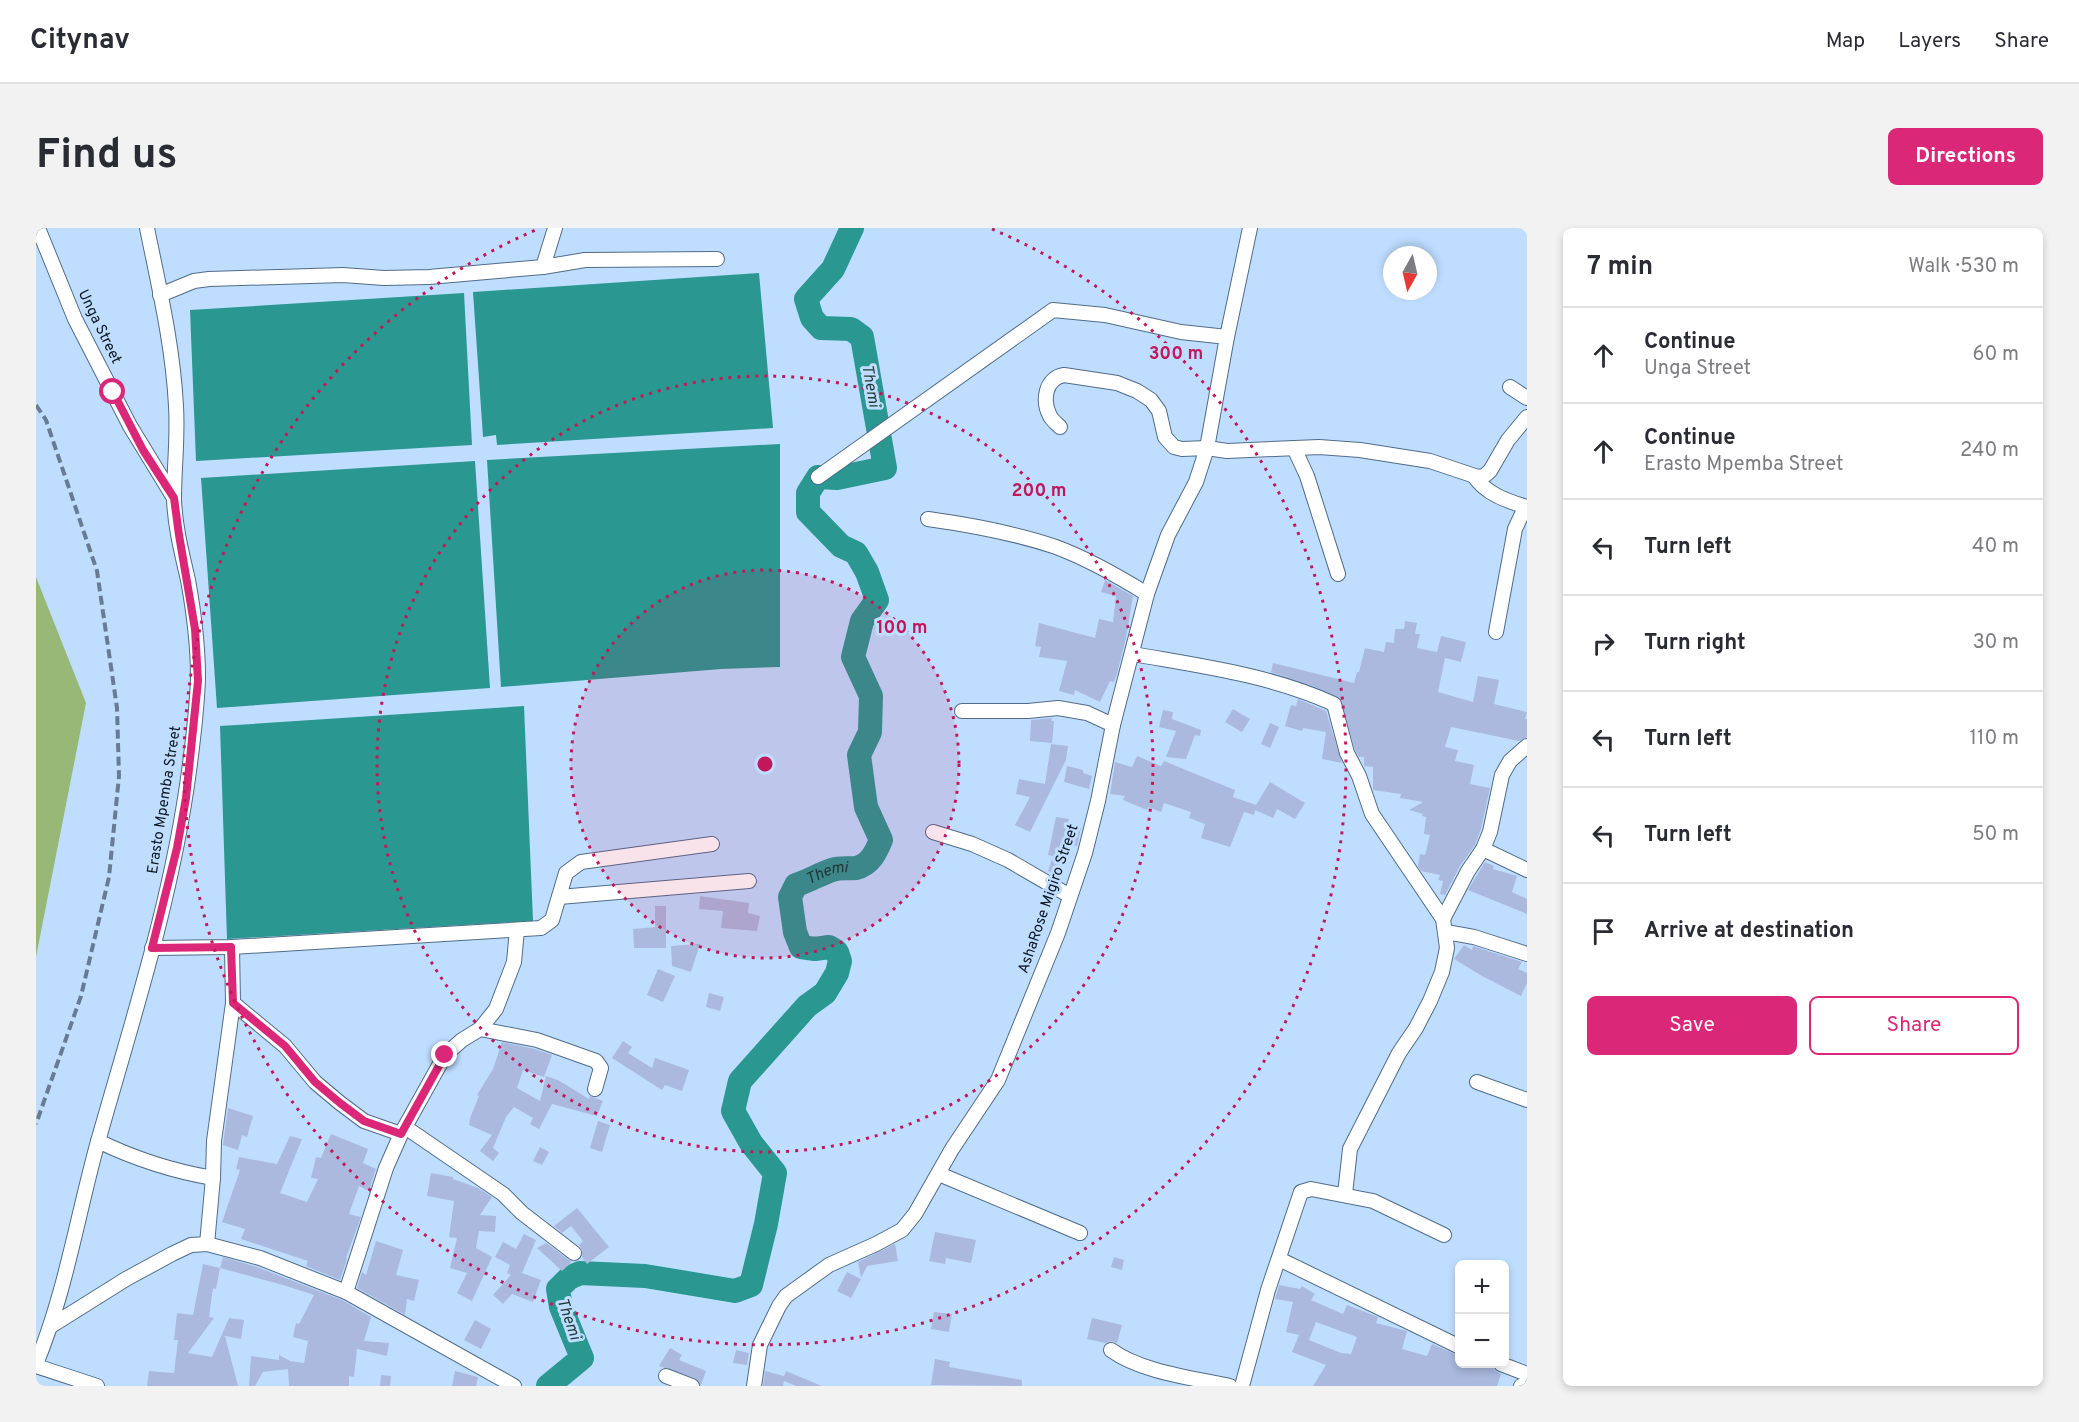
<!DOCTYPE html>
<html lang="en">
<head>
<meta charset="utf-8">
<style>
	:root { --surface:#fff; --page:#f2f2f3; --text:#2b2b33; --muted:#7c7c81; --line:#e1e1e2; --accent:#db2777 }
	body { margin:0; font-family:Overpass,sans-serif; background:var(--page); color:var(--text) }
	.controls { position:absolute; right:18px; bottom:18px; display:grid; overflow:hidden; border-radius:9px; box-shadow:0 3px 9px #0003 }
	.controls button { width:54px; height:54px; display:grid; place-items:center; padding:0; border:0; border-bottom:2px solid var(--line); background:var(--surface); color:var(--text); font:30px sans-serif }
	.compass { position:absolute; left:1347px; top:18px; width:54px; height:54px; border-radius:50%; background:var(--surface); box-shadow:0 3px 9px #0003; rotate:188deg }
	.stop { position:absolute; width:18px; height:18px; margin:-14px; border:4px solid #db2777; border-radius:50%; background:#fff }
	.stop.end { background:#db2777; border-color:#fff; box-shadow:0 2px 6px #0008 }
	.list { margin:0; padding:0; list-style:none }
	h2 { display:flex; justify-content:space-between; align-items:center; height:78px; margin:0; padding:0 24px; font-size:26px }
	h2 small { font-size:20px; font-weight:400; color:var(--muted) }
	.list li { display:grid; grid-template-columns:39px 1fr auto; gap:18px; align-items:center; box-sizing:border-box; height:96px; padding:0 24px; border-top:2px solid var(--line) }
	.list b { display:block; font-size:22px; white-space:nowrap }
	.list p { margin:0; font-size:20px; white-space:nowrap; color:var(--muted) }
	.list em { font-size:20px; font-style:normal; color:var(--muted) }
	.actions { display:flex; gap:12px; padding:18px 24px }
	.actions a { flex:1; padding:14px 0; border:2px solid var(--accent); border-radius:9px; text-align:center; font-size:21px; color:var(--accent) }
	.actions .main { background:var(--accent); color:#fff }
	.icon { flex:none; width:33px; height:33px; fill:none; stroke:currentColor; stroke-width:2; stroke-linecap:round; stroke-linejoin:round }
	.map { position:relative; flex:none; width:1491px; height:1158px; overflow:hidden; border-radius:9px }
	header { display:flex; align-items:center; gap:36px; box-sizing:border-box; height:84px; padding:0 30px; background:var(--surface); border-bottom:2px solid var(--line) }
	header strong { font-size:28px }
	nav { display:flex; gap:33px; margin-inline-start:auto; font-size:21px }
	.intro { display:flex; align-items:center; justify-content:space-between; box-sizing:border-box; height:144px; padding:0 36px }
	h1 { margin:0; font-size:42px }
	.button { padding:15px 27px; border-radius:9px; background:var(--accent); color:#fff; font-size:21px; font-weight:700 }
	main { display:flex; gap:36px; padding:0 36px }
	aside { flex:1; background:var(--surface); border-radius:9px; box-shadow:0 3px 9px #0003 }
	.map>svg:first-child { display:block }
</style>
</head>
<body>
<header>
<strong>Citynav</strong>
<nav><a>Map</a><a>Layers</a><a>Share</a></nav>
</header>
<div class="intro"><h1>Find us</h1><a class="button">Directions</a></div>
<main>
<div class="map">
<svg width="1491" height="1158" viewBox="0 0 1491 1158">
	<rect width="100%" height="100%" fill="#bfdeff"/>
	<!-- green -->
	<polygon fill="#98b878" points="0,349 50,475 0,729"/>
	<!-- water -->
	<g fill="#2a9791">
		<polygon points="723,45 737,200 461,217 460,207 447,209 437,64"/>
		<polygon points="428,65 436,217 160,233 154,82"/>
		<polygon points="744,216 744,439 685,441 465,459 451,232"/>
		<polygon points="439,233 454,460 181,480 165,250"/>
		<polygon points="488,478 497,693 191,711 184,498"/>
	</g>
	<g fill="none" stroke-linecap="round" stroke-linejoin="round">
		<!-- river -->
		<path stroke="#2a9791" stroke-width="24" id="s1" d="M512 1158 546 1130 525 1079 522 1061 533 1050 544 1045 609 1048 699 1063 715 1057 730 996 739 945 715 915 697 883 704 853 771 778 789 765 801 745 804 733 801 724 793 719 779 721 765 719 759 704 754 669 760 657C773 653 784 646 796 642 805 639 812 641 820 640 834 637 840 624 845 612L830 579 823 527 834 504 835 468 817 429 826 393 841 372 831 344 820 325 805 318 772 284V265L782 249 801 250 849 240 826 109 815 101 785 100 776 90 770 71 797 41 816 0"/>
	</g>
	<!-- building -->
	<g fill="#abb9df" fill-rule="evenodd">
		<polygon points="1069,352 1097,368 1090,410 1081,446 1078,454 1074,453 1064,474 1039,462 1038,467 1023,463 1031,433 1003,429 1005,419 999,418 1003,395 1059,410 1063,391 1077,394 1080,368 1065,364"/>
		<polygon points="1369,393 1381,395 1379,406 1384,406 1381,420 1401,424 1405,408 1430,414 1425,434 1409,430 1402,464 1437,474 1442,448 1463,452 1458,476 1491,484 1489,491 1491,491 1491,509 1483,513 1415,499 1409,519 1422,522 1419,533 1438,537 1434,556 1454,560 1445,601 1439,617 1424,638 1409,667 1404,666 1407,653 1402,652 1404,647 1385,643 1382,638 1384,626 1389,627 1394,607 1388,606 1390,589 1386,588 1387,586 1373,582 1387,574 1364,570 1365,566 1337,562 1337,539 1328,538 1328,529 1323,529 1319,522 1304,470 1277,458 1235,444 1237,435 1318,455 1321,444 1323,444 1329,420 1348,424 1350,414 1358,415 1359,401 1368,401"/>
		<polygon points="1262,471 1290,483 1306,535 1286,531 1290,504 1267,500 1266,503 1249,498 1255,477 1260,478"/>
		<polygon points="1197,481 1214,491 1206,504 1189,494"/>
		<polygon points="1127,482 1137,484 1136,491 1165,502 1164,508 1159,507 1150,531 1130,529 1140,503 1123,499"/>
		<polygon points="1016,490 1015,493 1018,493 1016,515 994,513 995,492"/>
		<polygon points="1234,495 1243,499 1234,520 1225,516"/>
		<polygon points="1015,516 1032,518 1030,532 994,604 979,597 994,569 980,566 983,551 1009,556"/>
		<polygon points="1101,528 1125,538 1128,533 1199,562 1197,569 1220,577 1234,554 1269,575 1259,591 1241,581 1237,590 1219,582 1218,587 1208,584 1194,619 1165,610 1169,596 1153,590 1155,584 1128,575 1125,584 1112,579 1111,582 1087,572 1089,568 1074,566 1079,534 1096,539"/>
		<polygon points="1031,538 1047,542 1047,545 1056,548 1053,561 1028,554"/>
		<polygon points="1020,589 1033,591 1031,598 1045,600 1041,618 1032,617 1023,647 1012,643 1017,628 1012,627"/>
		<polygon points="1449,634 1458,638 1457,641 1481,648 1476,664 1491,671 1491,686 1432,662"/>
		<polygon points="664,668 713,675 712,685 724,688 721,703 685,700 687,683 663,681"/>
		<polygon points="619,678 630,678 630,720 598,720 597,701 619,699"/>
		<polygon points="664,716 655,744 636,738 635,718"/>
		<polygon points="1428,717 1436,722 1437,718 1486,734 1482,741 1491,745 1491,755 1485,768 1446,748 1418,731"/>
		<polygon points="622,741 639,748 627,774 611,767"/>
		<polygon points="673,765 688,769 684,783 670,779"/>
		<polygon points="587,813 596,819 592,825 616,840 619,830 653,842 646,863 629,857 626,862 576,830"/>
		<polygon points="466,814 499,821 516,827 508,849 487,842 481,860 504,873 510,848 522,852 553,871 554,868 567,873 561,888 516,876 503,901 494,896 497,890 478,879 470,889 457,920 463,925 457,933 444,923 456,907 433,897 434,890 443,868 441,867 457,841"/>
		<polygon points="192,880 217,888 211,909 206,907 202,922 187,917"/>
		<polygon points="562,893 574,897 566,924 554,920"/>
		<polygon points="295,906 332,921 327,935 340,941 333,963 323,958 313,986 325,989 310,1030 311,1031 304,1052 270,1038 272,1033 205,1011 209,1001 186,994 204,942 200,941 203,929 241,936 254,908 266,911 244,965 271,974 282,951 275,950 280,929 285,930"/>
		<polygon points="504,919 513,924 506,937 497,933"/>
		<polygon points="395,945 417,949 417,951 442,960 456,969 444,987 460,988 459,1004 443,1003 440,1020 456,1029 436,1073 421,1065 431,1045 414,1040 421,1010 413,1009 418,973 391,968"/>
		<polygon points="541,980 573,1019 551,1036 546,1029 546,1022 543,1017 547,1013 535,998 526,1005 518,998"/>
		<polygon points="899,1004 940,1012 935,1035 910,1030 909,1036 893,1033"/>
		<polygon points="488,1006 500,1012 486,1045 505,1052 497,1074 476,1066 467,1076 457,1067 475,1047 471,1045 474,1037 459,1029 467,1014 480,1021"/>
		<polygon points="340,1013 367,1022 360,1047 383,1052 378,1073 371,1071 369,1087 321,1060 326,1044 330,1047"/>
		<polygon points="510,1015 536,1034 526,1043 501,1020"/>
		<polygon points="859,1016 862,1033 831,1038 825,1050 822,1034"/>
		<polygon points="187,1029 221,1039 306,1072 335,1089 328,1113 353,1115 351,1128 321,1121 318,1149 313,1148 313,1158 253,1158 252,1141 227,1144 219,1158 213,1158 215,1128 243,1132 243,1127 254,1133 268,1135 272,1113 257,1109 260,1095 263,1096 278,1067 247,1057 184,1040"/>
		<polygon points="1078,1029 1088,1032 1086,1042 1075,1039"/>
		<polygon points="167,1036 184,1040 180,1061 177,1060 173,1089 178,1090 152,1125 176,1129 193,1090 208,1092 205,1111 189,1108 202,1158 111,1158 113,1143 138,1145 142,1112 138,1112 141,1085 157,1087"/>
		<polygon points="811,1044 825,1051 815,1070 801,1063"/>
		<path d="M1243 1057 1264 1061 1266 1058 1279 1066 1275 1072 1307 1086 1311 1077 1342 1089 1340 1095 1371 1103 1366 1121 1391 1128 1396 1116 1424 1128V1136H1456L1458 1142 1465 1146 1461 1158H1277L1290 1137 1256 1124 1263 1107 1250 1104 1257 1074 1239 1071ZM1280 1094 1321 1109 1315 1126 1305 1125 1273 1112Z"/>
		<polygon points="898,1084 916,1086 913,1104 895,1101"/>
		<polygon points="1056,1090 1086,1097 1081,1115 1075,1113 1069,1115 1051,1111"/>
		<polygon points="439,1092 455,1101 445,1121 428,1112"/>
		<polygon points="634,1120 646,1127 643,1132 670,1143 665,1157 659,1150 623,1138"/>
		<polygon points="700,1122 713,1125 711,1137 697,1135"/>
		<polygon points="899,1131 914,1134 913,1139 986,1152 986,1158 895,1157"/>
		<polygon points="419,1143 442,1149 440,1158 416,1158"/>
		<polygon points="729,1143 748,1148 750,1143 786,1158 760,1158 748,1153 747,1158 727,1158"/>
		<polygon points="345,1147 355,1148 354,1158 344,1158"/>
	</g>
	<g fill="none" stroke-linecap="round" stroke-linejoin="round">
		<!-- street casing -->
		<g stroke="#506c89" stroke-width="16">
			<g id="street">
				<polyline points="2,0 39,91 94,198 138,270"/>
				<polyline points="507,39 519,0"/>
				<polyline points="124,67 158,53 173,51 307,47 348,50 393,49 507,39 549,32 681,31"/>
				<polyline points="1474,159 1491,170"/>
				<path d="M1024 199C1021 196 1016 192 1014 188 1006 173 1009 150 1028 147L1081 155 1101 163 1115 172 1123 183 1129 209 1138 219 1146 221 1171 220 1191 223 1283 219 1324 222 1394 233 1442 249 1448 248 1454 243 1472 212 1491 189"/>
				<polyline points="1258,220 1271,248 1302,346"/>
				<path d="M1438 248C1450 266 1471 273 1491 279"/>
				<polyline points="782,249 1017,82 1069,87 1145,104 1191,109"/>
				<path d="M892 291C935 297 979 305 1020 319 1052 331 1082 348 1111 366"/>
				<polyline points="1460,404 1479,301 1486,286 1491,281"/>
				<path d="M1097 426C1164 438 1235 447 1298 476L1311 525 1323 548 1336 586 1407 691 1411 720 1406 744 1394 773 1380 800 1363 825 1314 921 1309 966"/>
				<polyline points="926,483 992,483 1022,480 1051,485 1077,497"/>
				<polyline points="897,604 936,616 972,632 1034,668"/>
				<polyline points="1447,621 1491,642"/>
				<polyline points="523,669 713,653"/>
				<polyline points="1407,691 1432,643 1447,621 1454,604 1466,547 1474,533 1491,518"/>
				<polyline points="1410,704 1438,709 1491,726"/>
				<polyline points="116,720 196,719 505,700 516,692 530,645 545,634 676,616"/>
				<polyline points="197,775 249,818 279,854 304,875 328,893 365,906"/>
				<polyline points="444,801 501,812 560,833 565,840 559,861"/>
				<polyline points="1441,854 1491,872"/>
				<polyline points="369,899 467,966 486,985 538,1025"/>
				<path d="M62 913C99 931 136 943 177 950"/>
				<polyline points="903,946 1044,1005"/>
				<polyline points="171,1016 177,950 178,913 197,775 196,719"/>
				<polyline points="1243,1031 1424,1119"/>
				<polyline points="310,1064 350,940 365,906 409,827 426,812 444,801 460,781 478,734 481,702"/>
				<polyline points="15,1098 90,1051 136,1026 155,1017 171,1016 224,1030 310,1064 478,1158"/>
				<path d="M1075 1122C1105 1144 1157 1150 1194 1158"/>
				<path d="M0 1136C29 1066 41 990 61 917 96 793 136 671 153 543 157 513 161 481 162 450 162 417 158 385 152 352 146 326 139 299 138 271 138 240 142 210 140 178 137 118 123 59 111 0"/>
				<polyline points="1465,1136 1491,1146"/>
				<polyline points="0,1138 61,1158"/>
				<polyline points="630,1148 656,1158"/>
				<polyline points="718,1158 724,1117 743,1078 750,1068 793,1037 840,1016 866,1002 879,986 916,921 962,852 1022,705 1049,625 1062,573 1077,497 1111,366 1132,307 1160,254 1171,220 1191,109 1214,0"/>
				<polyline points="1206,1158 1232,1062 1265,964 1275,961 1337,973 1408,1007"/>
				<polyline points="1485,1158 1491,1156"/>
			</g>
		</g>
		<!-- street -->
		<use href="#street" stroke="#fff" stroke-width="14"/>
		<!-- rail -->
		<polyline stroke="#677c92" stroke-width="4" stroke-dasharray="9 4.5" stroke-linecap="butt" points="0,177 10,192 61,343 81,480 83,548 73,649 45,768 0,896"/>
	</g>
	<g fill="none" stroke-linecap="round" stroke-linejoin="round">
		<!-- route -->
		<polyline stroke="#db2777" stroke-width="8" points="77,164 107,222 138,270 143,307 159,401 162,453 150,570 141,620 116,720 195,719 197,775 249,818 279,854 304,875 328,893 365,906 409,827"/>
	</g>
	<!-- distance rings -->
	<circle cx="729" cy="536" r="194" fill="#c2185b" fill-opacity=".12"/>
	<g fill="none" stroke="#c2185b" stroke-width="3" stroke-dasharray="3 6">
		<circle cx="729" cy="536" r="194"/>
		<circle cx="729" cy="536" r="388"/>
		<path d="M956 1A581 581 0 1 1 502 1"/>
	</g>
	<g text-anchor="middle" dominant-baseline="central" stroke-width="6" stroke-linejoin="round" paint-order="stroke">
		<!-- street labels -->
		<g font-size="15" fill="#0c1722" stroke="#bfdeff">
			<text transform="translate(63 99) rotate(64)">Unga Street</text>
			<text transform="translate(129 572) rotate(-81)">Erasto Mpemba Street</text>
			<text transform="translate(1013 671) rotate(-71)">AshaRose Migiro Street</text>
		</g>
		<!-- water labels -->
		<g font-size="16" font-style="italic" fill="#213937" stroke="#bfdeff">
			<text transform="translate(834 158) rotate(80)">Themi</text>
			<text stroke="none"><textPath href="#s1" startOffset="843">Themi</textPath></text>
			<text transform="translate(532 1091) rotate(71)">Themi</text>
		</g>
	</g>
	<circle cx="729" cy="536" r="9" fill="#c2185b" stroke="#bfdeff" stroke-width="3"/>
	<g font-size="18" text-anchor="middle" font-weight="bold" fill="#c2185b" stroke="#bfdeff" stroke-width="6" stroke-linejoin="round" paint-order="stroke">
		<text x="1140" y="131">300 m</text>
		<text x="1003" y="268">200 m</text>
		<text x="866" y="405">100 m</text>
	</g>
</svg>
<div class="controls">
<button>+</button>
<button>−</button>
</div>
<svg class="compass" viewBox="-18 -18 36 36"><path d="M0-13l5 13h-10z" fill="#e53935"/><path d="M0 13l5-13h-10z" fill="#7c7c81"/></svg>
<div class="stop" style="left:77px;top:164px"></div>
<div class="stop end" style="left:409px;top:827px"></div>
</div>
<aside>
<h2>7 min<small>Walk · 530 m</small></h2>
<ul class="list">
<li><svg class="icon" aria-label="ahead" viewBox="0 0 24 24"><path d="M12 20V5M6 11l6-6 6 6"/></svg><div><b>Continue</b><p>Unga Street</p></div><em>60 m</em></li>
<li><svg class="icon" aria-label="ahead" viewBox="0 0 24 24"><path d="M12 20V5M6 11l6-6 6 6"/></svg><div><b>Continue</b><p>Erasto Mpemba Street</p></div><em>240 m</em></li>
<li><svg class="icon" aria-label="left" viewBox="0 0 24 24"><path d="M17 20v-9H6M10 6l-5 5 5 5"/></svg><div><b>Turn left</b></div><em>40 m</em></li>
<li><svg class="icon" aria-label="right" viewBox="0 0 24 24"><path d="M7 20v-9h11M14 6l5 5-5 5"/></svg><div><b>Turn right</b></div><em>30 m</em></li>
<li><svg class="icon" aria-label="left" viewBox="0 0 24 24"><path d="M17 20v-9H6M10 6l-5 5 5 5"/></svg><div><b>Turn left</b></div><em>110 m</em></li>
<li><svg class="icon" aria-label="left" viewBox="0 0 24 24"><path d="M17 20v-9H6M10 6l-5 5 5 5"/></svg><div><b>Turn left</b></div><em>50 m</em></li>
<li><svg class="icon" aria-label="arrive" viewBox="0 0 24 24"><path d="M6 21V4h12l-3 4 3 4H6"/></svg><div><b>Arrive at destination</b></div></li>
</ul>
<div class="actions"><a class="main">Save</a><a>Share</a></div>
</aside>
</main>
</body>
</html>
